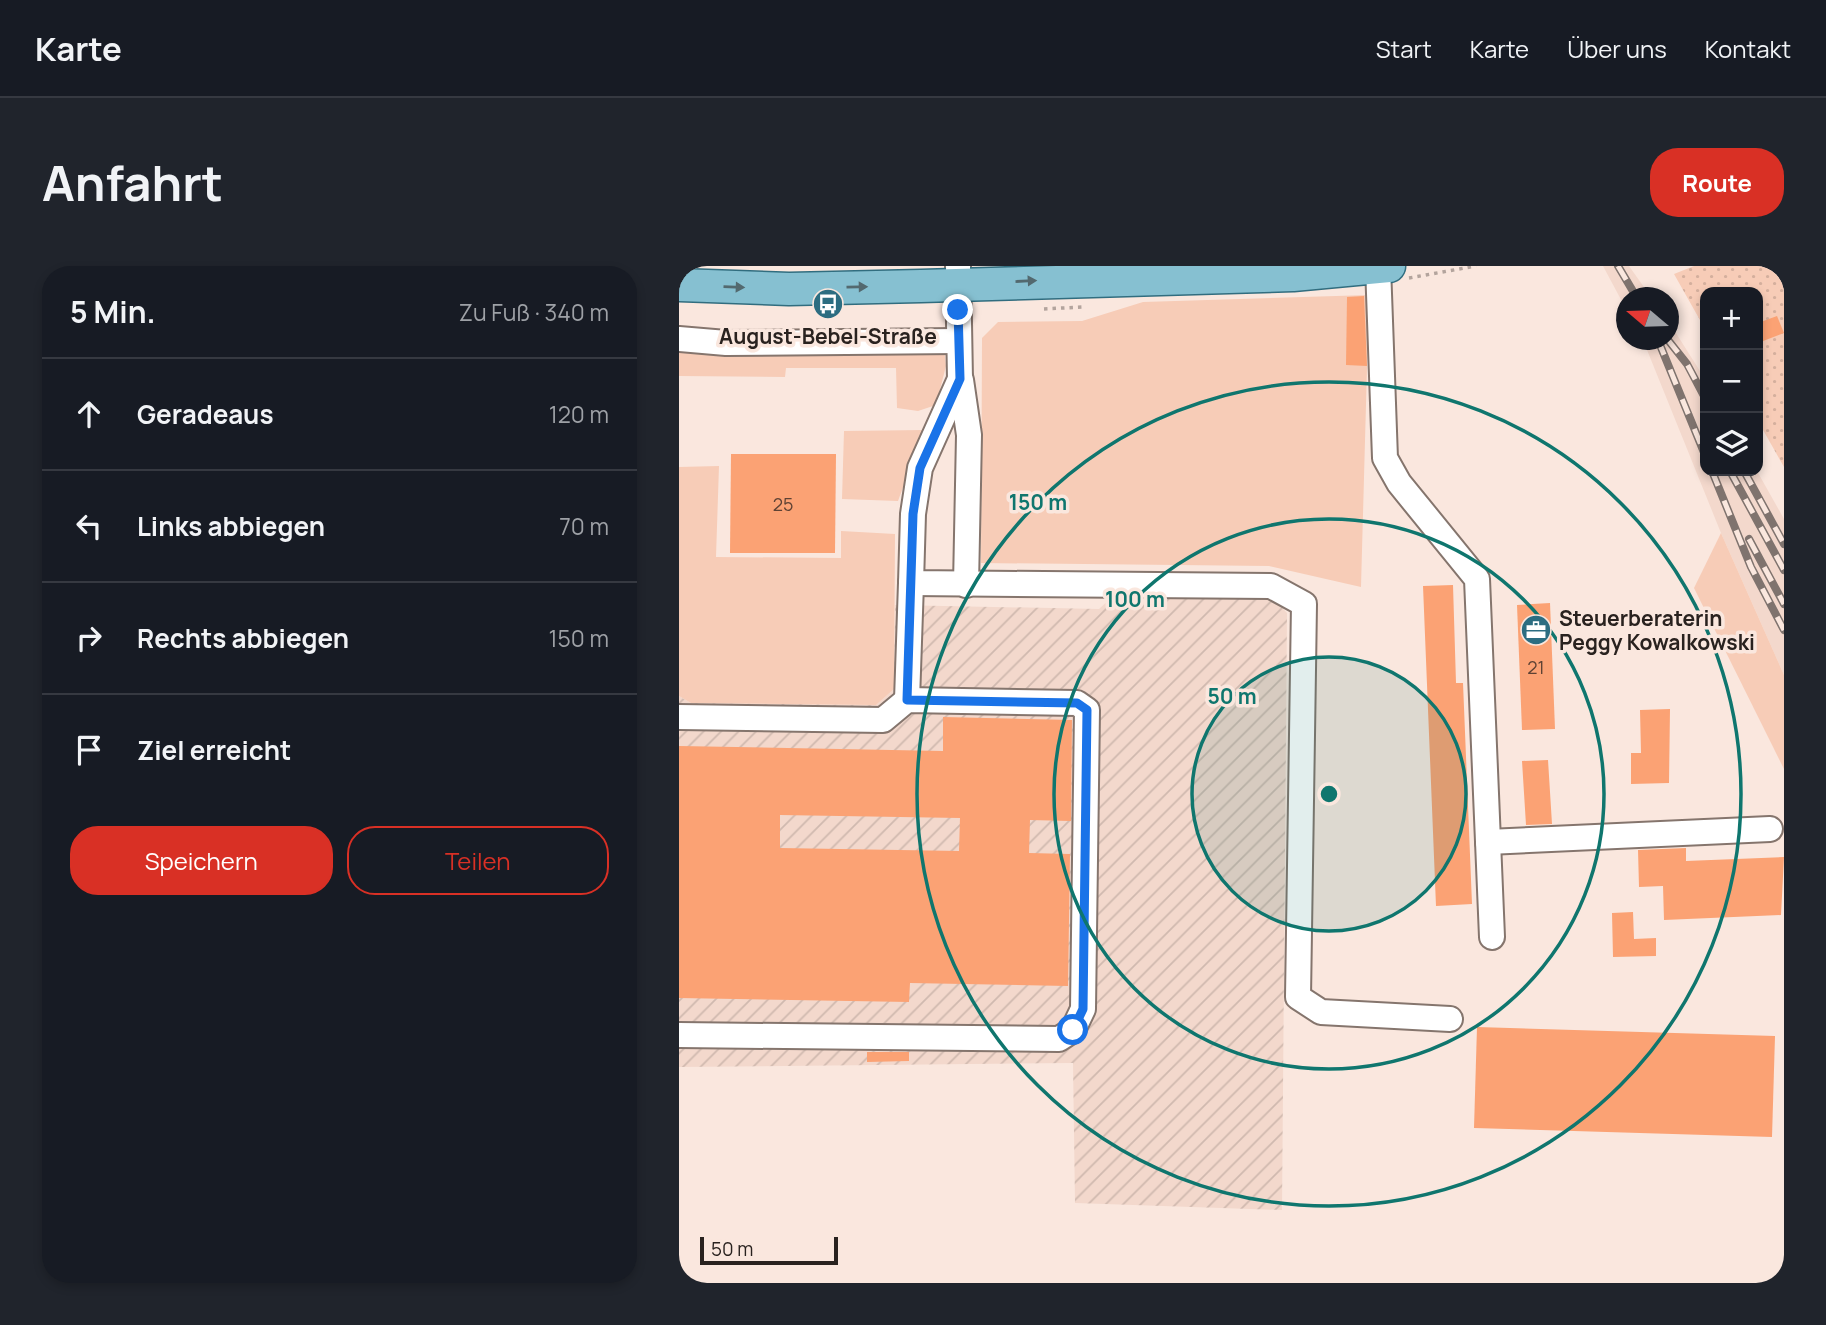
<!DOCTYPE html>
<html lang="de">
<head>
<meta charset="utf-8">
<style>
	:root { --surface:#171b24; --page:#20242c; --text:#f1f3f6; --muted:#9ea1a6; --line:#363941; --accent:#d93025 }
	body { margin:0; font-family:Manrope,sans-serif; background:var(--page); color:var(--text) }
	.controls { position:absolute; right:21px; top:21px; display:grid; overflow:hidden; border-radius:14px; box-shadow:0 4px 10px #0003 }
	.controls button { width:63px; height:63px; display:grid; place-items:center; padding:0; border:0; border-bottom:2px solid var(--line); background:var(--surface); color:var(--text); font:35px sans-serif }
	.compass { position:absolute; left:937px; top:21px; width:63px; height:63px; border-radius:50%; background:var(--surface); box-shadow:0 4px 10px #0003; rotate:289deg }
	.scale { position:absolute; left:21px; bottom:18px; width:138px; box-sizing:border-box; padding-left:7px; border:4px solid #29221f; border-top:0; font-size:19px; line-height:24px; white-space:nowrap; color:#29221f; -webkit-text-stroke:5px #fae7de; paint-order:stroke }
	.stop { position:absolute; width:21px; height:21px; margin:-16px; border:5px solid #1a73e8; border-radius:50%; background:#fff }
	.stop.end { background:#1a73e8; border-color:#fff; box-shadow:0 2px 7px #0008 }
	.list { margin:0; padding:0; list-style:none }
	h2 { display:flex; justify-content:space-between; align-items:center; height:91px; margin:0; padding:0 28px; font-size:30px }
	h2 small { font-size:23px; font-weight:400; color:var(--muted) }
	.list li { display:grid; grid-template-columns:46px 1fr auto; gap:21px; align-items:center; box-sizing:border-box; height:112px; padding:0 28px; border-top:2px solid var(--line) }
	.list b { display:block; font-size:26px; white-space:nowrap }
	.list em { font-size:23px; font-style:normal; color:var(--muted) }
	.actions { display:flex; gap:14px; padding:21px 28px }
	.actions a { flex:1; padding:16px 0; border:2px solid var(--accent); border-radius:28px; text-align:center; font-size:24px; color:var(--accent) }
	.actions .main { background:var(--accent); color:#fff }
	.icon { flex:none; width:38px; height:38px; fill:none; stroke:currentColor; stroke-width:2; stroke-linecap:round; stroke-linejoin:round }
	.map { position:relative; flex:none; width:1105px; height:1017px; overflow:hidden; border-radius:28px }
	header { display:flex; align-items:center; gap:42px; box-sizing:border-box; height:98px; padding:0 35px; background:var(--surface); border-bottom:2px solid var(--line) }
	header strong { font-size:33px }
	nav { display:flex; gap:38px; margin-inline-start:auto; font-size:24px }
	.intro { display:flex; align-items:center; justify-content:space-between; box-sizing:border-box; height:168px; padding:0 42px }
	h1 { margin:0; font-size:49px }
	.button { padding:18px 32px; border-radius:28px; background:var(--accent); color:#fff; font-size:24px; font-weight:700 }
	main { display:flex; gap:42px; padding:0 42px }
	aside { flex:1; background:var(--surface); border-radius:28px; box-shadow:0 4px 10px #0003 }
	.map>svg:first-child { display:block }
</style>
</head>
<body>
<header>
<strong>Karte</strong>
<nav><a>Start</a><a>Karte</a><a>Über uns</a><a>Kontakt</a></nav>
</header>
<div class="intro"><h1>Anfahrt</h1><a class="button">Route</a></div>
<main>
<aside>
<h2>5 Min.<small>Zu Fuß · 340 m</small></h2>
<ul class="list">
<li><svg class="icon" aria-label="ahead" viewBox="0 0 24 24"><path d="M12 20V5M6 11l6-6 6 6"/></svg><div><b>Geradeaus</b></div><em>120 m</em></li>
<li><svg class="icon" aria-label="left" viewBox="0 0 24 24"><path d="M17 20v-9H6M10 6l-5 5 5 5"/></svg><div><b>Links abbiegen</b></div><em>70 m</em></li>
<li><svg class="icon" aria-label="right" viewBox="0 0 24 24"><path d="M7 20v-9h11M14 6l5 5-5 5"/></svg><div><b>Rechts abbiegen</b></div><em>150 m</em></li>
<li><svg class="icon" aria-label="arrive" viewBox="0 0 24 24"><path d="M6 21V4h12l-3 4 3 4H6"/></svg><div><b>Ziel erreicht</b></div></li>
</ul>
<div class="actions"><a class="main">Speichern</a><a>Teilen</a></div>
</aside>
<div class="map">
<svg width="1105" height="1017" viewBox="0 0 1105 1017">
	<defs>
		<pattern id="industrial-furrows" width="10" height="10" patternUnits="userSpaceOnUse" patternTransform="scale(1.75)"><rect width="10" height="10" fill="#f3d8cc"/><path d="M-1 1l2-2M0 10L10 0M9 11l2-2" fill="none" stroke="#d0b9af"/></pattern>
		<pattern id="garden-dots" width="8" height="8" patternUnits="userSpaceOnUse" patternTransform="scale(1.75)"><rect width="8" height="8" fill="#f7ccb7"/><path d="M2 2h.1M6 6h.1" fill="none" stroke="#d4af9d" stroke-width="1.8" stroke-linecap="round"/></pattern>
	</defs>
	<rect width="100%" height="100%" fill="#fae7de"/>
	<!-- built -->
	<g fill="#f3d8cc">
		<polygon points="924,0 950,0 972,31 947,32 947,43"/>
		<polygon points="990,56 1026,113 1026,205 1078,205 1105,253 1105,409 1042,267 964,74 989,74"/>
	</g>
	<!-- industrial -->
	<polygon fill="url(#industrial-furrows)" points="433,331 595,333 608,347 603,944 396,937 394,797 0,801 0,430 12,437 197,439 215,423 216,339 420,343"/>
	<!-- grass -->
	<g fill="#f7ccb7">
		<polygon points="690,29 682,321 590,300 302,297 303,72 319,56 403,55 464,36"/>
		<polygon points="0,81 265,82 267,100 257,139 239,145 218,142 217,102 107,102 106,111 0,110"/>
		<polygon points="245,164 219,235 163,233 165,165"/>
		<polygon points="40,200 37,291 162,292 162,265 216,268 215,423 197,439 12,437 0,430 0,201"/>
		<polygon points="1042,267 1105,409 1105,503 1015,322"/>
	</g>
	<!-- garden -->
	<polygon fill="url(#garden-dots)" points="1015,0 1105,0 1105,201 1079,155 1079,26 1026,26 1026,63 995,8"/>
	<!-- building -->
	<g fill="#fba274" fill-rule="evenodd">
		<polygon points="685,30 688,100 667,99 668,31"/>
		<polygon points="1098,50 1105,67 1079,77 1079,57"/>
		<polygon points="52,188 157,188 156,287 51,287"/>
		<polygon points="774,319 777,417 784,417 793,638 757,640 744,320"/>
		<polygon points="871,337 876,463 843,464 838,339"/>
		<polygon points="991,443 990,517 952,518 952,487 962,487 961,444"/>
		<path d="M264 451 393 454 392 555 351 554 350 587 391 588 389 720 231 717 230 736 0 732V480L264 485ZM101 549 281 552 280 585 101 582Z"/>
		<polygon points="869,494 873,558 847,559 843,495"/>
		<polygon points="1007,582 1007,595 1105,591 1102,649 985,654 984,620 960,621 959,584"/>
		<polygon points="954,646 955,673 977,672 977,690 934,691 933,647"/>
		<polygon points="798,761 1096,770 1093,871 795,862"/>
		<polygon points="188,786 230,786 230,795 188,796"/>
	</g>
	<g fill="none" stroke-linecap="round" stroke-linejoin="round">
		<!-- minor casing -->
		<g stroke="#85756d" stroke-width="28">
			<g id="minor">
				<polyline points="279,0 281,113 241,202 234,248 232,317 592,320 625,338 619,731 642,746 771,753"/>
				<polyline points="699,0 706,192 720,217 798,313 813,671"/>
				<polyline points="0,73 47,77 280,75"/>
				<polyline points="282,114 290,169 287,319"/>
				<polyline points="228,434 232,317"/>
				<polyline points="0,451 204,454 228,434 398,437 408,444 404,743 394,764 380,773 0,769"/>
				<polyline points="809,576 1091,563"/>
			</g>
		</g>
		<!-- major casing -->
		<g stroke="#316d7f" stroke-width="35">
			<polyline id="major" points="0,19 110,23 242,20 614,9 710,0"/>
		</g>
		<!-- path -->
		<g stroke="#b3a49d" stroke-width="3.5" stroke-dasharray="3.5 5" stroke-linecap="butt">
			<polyline points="730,12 797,0"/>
			<polyline points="365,43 403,41"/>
		</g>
		<!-- minor -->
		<use href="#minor" stroke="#fff" stroke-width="24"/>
		<!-- major -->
		<use href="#major" stroke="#86c0d1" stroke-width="32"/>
		<!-- rail casing -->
		<g stroke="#7f736e" stroke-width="8">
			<g id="rail">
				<polyline points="939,0 958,32"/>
				<polyline points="979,74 1026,189"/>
				<polyline points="989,74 1008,98 1026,132"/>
				<polyline points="1033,205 1072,301 1105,364"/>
				<polyline points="1051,205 1105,304"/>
				<polyline points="1065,205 1105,278"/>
				<polyline points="1070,273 1105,338"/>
			</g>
		</g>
		<!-- rail -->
		<use href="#rail" stroke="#fae7de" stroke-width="5" stroke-dasharray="16" stroke-linecap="butt"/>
	</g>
	<!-- one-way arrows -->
	<defs><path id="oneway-solid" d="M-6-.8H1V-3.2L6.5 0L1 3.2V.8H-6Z" transform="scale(1.75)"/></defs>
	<g fill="#53696f">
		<use href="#oneway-solid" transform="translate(347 15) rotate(-3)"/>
		<use href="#oneway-solid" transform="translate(55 21) rotate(2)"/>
		<use href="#oneway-solid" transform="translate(178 21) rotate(-1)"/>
	</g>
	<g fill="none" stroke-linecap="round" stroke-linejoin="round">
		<!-- route -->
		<polyline stroke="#1a73e8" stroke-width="9" points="279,44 281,113 241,202 234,248 228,434 398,437 408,444 404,743 394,764"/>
	</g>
	<!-- distance rings -->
	<circle cx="650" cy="528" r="137" fill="#0f766e" fill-opacity=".12"/>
	<g fill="none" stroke="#0f766e" stroke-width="3.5">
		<circle cx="650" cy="528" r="137"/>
		<circle cx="650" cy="528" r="275"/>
		<circle cx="650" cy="528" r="412"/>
	</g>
	<!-- icons -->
	<defs>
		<g id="bus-disc" transform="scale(1.575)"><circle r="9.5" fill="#2c6d81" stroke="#fae7de"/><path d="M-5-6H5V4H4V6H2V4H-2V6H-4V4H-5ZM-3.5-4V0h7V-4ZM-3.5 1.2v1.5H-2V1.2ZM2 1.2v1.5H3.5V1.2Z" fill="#fff"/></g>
		<g id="office-disc" transform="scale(1.575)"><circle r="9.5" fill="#2c6d81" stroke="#fae7de"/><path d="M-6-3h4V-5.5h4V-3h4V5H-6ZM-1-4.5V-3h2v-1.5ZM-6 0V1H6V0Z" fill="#fff"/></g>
	</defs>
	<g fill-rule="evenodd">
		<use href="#bus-disc" x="149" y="38"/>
		<use href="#office-disc" x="857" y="364"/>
	</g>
	<g text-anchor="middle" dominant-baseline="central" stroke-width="7" stroke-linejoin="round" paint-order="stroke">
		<!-- number labels -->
		<g font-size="18" fill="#5e4234">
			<text x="104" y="238">25</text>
			<text x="857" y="401">21</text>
		</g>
		<!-- poi labels -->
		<g font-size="21" font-weight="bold" fill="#29221f" stroke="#fae7de">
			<text x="149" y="70">August-Bebel-Straße</text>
			<text x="880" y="352" text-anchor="start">Steuerberaterin<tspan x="880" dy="24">Peggy Kowalkowski</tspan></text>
		</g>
	</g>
	<circle cx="650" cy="528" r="10" fill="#0f766e" stroke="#fae7de" stroke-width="3.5"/>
	<g font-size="21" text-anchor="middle" font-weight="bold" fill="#0f766e" stroke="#fae7de" stroke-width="7" stroke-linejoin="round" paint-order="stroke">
		<text x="359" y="244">150 m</text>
		<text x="456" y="341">100 m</text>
		<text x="553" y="438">50 m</text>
	</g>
</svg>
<div class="controls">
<button>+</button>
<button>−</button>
<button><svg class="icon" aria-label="layers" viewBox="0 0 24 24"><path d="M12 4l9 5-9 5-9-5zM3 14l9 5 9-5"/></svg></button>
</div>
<svg class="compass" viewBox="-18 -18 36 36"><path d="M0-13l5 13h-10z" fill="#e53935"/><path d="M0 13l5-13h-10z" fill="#9ea1a6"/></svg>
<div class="scale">50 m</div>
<div class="stop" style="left:394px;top:764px"></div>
<div class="stop end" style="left:279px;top:44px"></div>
</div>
</main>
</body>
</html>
